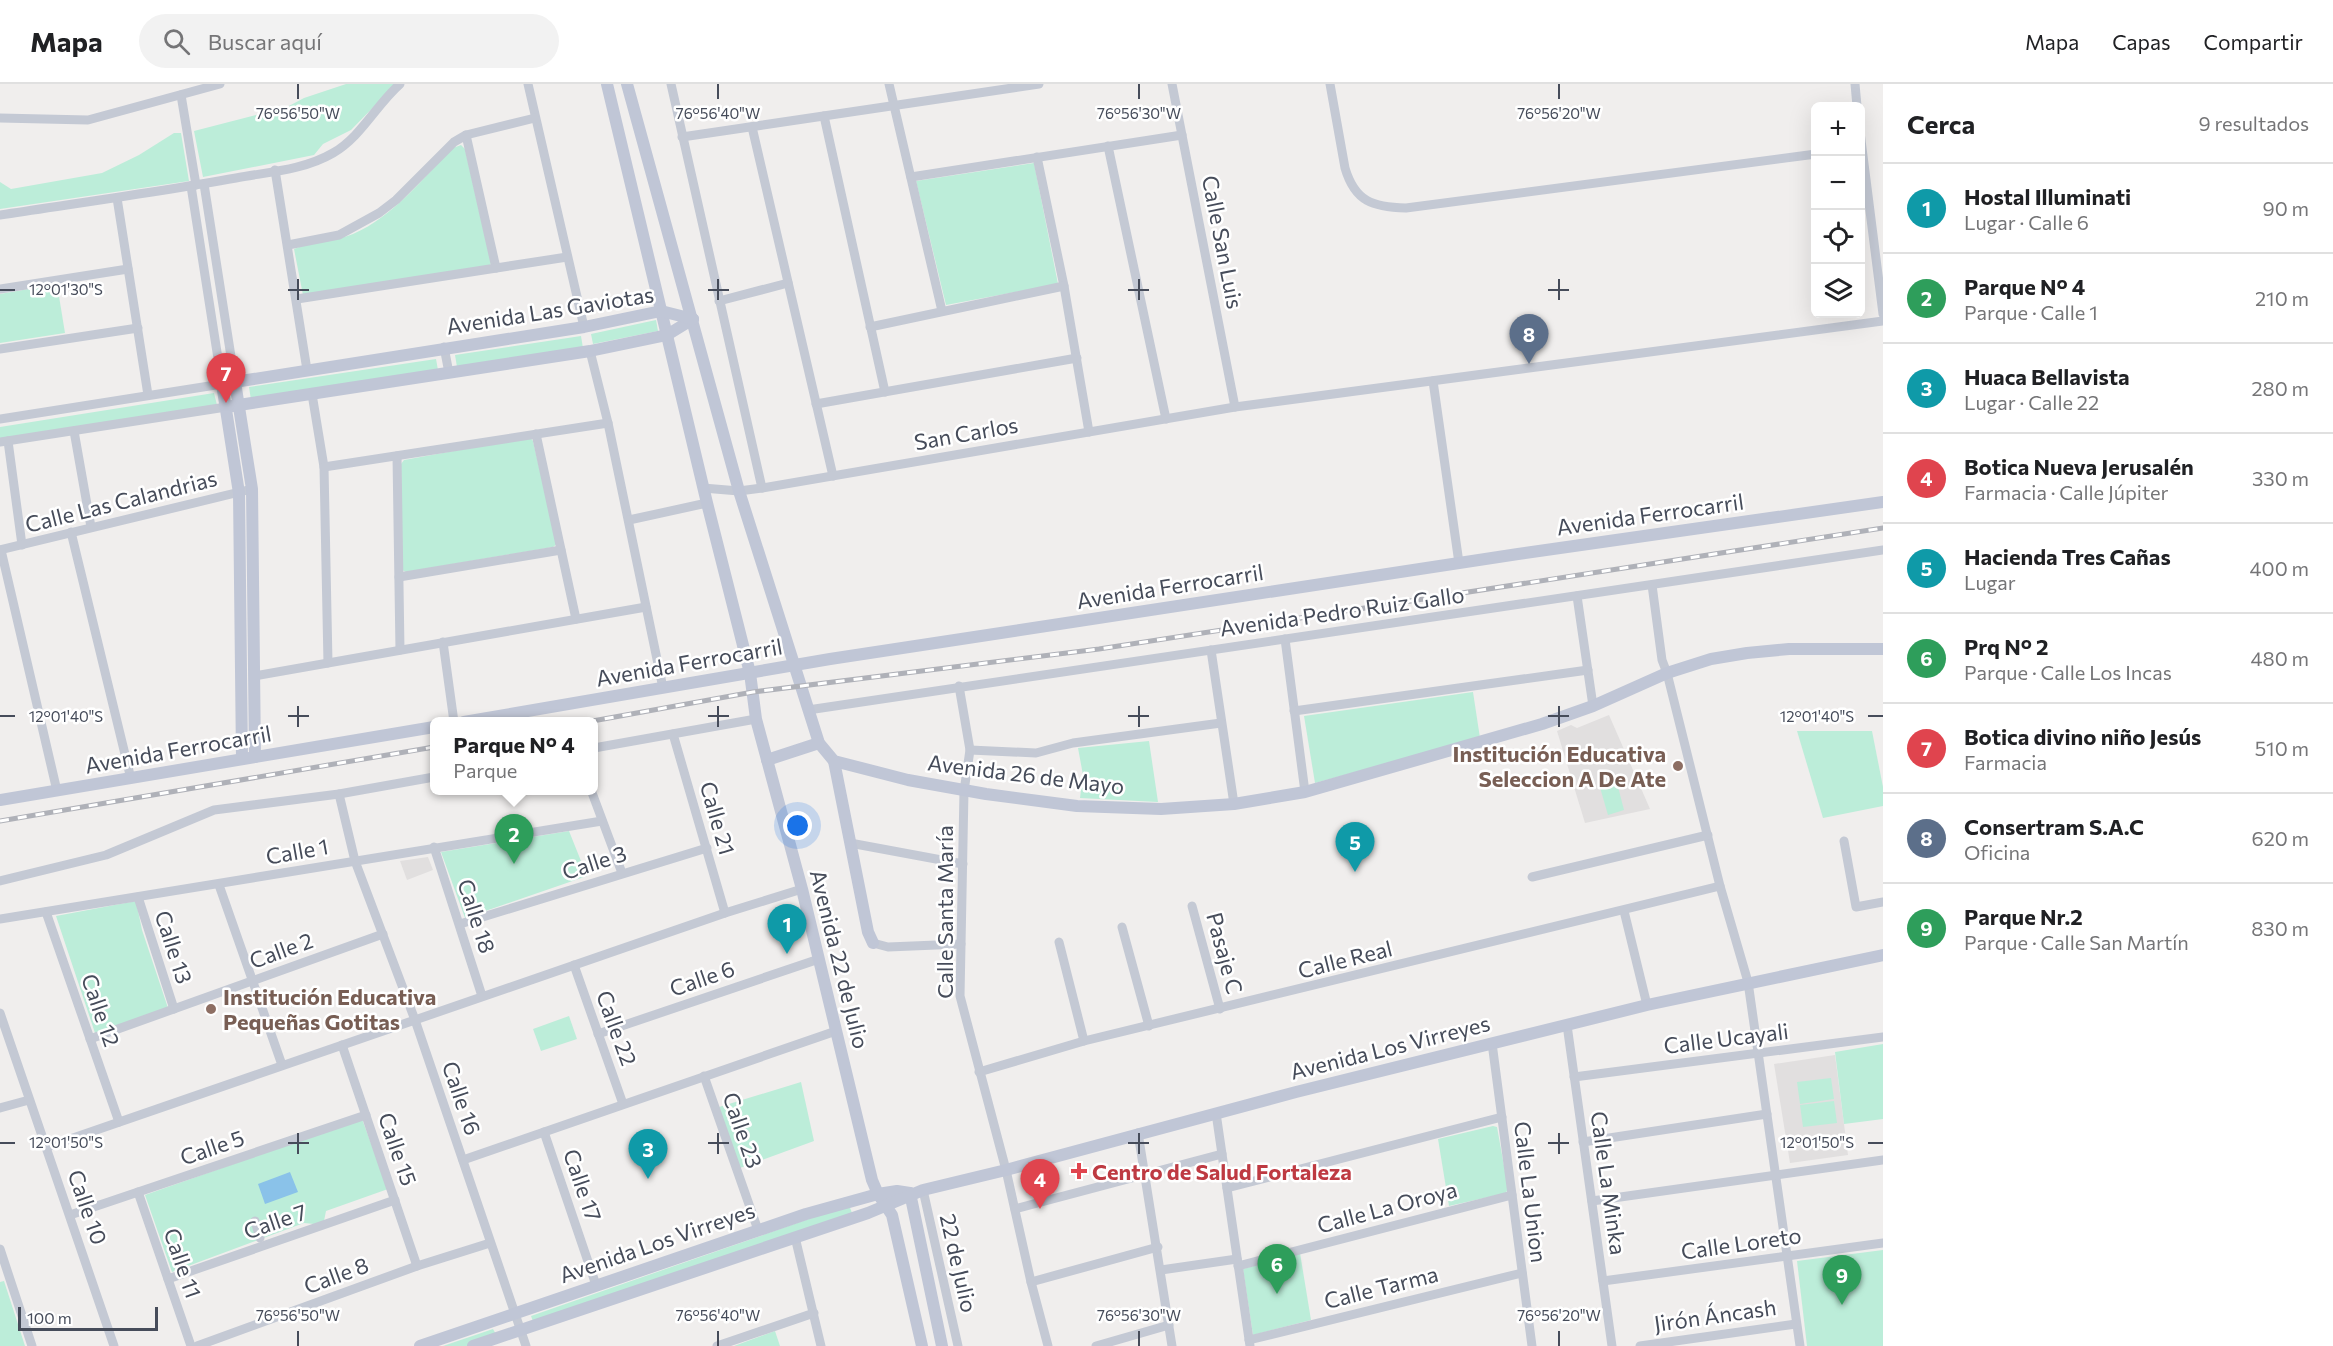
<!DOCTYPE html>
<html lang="es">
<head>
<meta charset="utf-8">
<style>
	:root { --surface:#fff; --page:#f2f2f2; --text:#202124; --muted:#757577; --line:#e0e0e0; --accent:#1d49da }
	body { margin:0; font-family:Commissioner,sans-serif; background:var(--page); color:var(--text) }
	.controls { position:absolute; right:18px; top:18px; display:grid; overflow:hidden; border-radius:9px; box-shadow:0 6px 24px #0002 }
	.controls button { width:54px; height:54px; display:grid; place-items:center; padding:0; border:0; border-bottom:2px solid var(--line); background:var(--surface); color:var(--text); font:30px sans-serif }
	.scale { position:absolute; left:18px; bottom:15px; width:140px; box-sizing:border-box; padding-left:6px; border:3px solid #464c5a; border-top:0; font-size:16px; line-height:21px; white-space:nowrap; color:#464c5a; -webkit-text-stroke:4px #fff; paint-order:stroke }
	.you { position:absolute; left:798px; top:742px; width:21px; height:21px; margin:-15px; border:4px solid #fff; border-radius:50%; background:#1a73e8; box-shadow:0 0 0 9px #1a73e833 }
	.badge { display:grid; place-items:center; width:39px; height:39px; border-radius:50%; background:var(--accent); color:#fff; font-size:20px; font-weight:700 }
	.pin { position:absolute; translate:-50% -50px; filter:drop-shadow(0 2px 3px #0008) }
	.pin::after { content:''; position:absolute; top:32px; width:21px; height:18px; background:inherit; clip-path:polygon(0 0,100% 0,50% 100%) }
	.popup { position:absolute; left:430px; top:633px; width:168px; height:78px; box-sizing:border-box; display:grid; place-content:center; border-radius:9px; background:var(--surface); filter:drop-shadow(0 2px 4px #0005); font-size:20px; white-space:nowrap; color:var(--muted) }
	.popup b { font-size:22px; color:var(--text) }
	.popup::after { content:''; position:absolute; left:50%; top:100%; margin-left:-12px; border:12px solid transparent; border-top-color:var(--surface) }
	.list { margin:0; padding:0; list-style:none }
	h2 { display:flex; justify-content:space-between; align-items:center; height:78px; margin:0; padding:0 24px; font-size:26px }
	h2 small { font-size:20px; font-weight:400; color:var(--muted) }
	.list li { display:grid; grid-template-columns:39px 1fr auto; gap:18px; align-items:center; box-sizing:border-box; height:90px; padding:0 24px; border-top:2px solid var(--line) }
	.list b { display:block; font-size:22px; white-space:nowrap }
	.list p { margin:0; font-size:20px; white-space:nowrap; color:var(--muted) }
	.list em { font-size:20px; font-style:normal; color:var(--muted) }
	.icon { flex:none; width:33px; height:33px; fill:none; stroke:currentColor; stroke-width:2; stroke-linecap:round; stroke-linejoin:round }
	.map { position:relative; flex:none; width:1883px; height:1262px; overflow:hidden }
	header { display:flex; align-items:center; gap:36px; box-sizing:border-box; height:84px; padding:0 30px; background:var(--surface); border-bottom:2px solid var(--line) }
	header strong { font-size:28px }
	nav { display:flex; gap:33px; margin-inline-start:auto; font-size:21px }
	.search { width:420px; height:54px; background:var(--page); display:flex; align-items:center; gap:15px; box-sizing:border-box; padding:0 21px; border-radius:33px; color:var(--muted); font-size:22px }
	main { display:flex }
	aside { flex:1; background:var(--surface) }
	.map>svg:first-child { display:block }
</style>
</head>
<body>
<header>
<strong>Mapa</strong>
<div class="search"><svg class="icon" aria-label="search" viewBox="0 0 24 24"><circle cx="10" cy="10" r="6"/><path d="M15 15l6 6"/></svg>Buscar aquí</div>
<nav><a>Mapa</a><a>Capas</a><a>Compartir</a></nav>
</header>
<main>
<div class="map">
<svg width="1883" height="1262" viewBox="0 0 1883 1262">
	<rect width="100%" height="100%" fill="#f0eeed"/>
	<!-- education -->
	<g fill="#e1dfdf">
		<polygon points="1609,631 1650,725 1585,739 1557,647 1571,641 1577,644"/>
		<polygon points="428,773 433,786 407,796 400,777"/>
		<polygon points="1835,971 1848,1071 1790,1079 1774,980"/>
	</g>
	<!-- green -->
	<g fill="#bcedd9">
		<polygon points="346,0 396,0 351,46 323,60 314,71 203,93 194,47 287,23 304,14"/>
		<polygon points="174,49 181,49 189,97 0,125 0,98 11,105 102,89 139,71"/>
		<path d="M461 61 465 65 491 179 489 182 303 211 294 165C311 157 335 158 353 150 393 133 423 94 453 64Z"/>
		<polygon points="1034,79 1058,200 946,221 916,97"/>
		<polygon points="57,200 65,249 0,259 0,210"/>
		<polygon points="656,236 658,247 593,260 591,250"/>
		<polygon points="581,252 583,264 457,283 455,271"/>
		<polygon points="436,275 438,286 251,316 249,303"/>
		<polygon points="214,309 217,321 0,355 0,343"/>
		<polygon points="530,353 533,357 557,460 553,463 406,488 402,486 401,380 404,376"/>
		<polygon points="1473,608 1480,654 1315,699 1304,632"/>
		<polygon points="1797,647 1872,647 1883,703 1883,722 1823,734"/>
		<polygon points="1149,657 1158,718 1080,714 1083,691 1078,664"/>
		<polygon points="1616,695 1624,726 1608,731 1599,700"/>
		<polygon points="569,747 587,792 465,834 441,768"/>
		<polygon points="136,817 142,846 168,924 95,949 56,832"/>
		<polygon points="569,932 577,955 541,967 533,945"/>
		<polygon points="1883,960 1883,1035 1844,1040 1835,968"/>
		<polygon points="1831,994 1834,1015 1800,1020 1797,998"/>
		<polygon points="801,998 814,1057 740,1084 719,1023"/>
		<polygon points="1834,1017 1837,1039 1803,1043 1800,1021"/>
		<polygon points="362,1035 388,1105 326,1127 324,1137 314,1140 304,1139 172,1188 145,1111"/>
		<polygon points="1493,1042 1497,1043 1508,1104 1506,1109 1449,1122 1438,1055"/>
		<polygon points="849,1121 852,1129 534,1240 531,1232"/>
		<polygon points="1883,1166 1883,1262 1807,1262 1797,1177"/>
		<polygon points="1300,1169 1311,1236 1253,1251 1243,1185"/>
		<polygon points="4,1197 25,1262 0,1262 0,1198"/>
		<polygon points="493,1245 497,1252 469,1262 443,1262"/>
		<polygon points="775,1247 780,1262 734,1262"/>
	</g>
	<!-- water -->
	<polygon fill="#8ac2e9" points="290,1088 298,1108 265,1120 258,1100"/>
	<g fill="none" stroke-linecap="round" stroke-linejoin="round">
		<!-- street -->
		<g stroke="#c4c9d4" stroke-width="9">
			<polyline points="528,0 584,243"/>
			<polyline points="671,0 762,404"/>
			<polyline points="889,0 942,227"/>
			<polyline points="1172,0 1235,323"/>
			<path d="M1330 0 1345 84C1355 118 1373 123 1406 124L1816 70"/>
			<polyline points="1855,0 1857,22"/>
			<polyline points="181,11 196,101"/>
			<polyline points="824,32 885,308"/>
			<polyline points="0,34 88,36 220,0"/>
			<polyline points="752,43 833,392"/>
			<polyline points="1860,48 1883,230"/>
			<polyline points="466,51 496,184"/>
			<polyline points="682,53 1039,0"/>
			<polyline points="1108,62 1166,335"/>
			<polyline points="1037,73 1064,202 1089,348"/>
			<polyline points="275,86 307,286"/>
			<polyline points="911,93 1182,51"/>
			<polyline points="204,100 235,298"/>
			<polyline points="117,114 148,311"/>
			<path d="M0 131C79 119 158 108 236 94 268 88 304 86 333 69 361 53 376 21 400 0"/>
			<polyline points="288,161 339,151 379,129 396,116 454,58 466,51 535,34"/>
			<polyline points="0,205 128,185"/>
			<polyline points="297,215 567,173"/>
			<polyline points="719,217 788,199"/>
			<polyline points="870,243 1064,202"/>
			<polyline points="444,263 449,289"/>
			<polyline points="0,265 138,244"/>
			<polyline points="590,267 608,339 663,604"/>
			<polyline points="1433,297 1459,479"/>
			<polyline points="312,310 324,383 328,579"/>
			<polyline points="816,320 1077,274"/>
			<polyline points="0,335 222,300 191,102"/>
			<polyline points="74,347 91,443"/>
			<polyline points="536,350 576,535"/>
			<polyline points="8,357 22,461"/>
			<polyline points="0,358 226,323"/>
			<polyline points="397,372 400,566"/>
			<polyline points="324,383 608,339"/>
			<polyline points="703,404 739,407 762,404 1235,323 1883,237"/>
			<polyline points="629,436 707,419"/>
			<polyline points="71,448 131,695"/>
			<polyline points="0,466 252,405"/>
			<polyline points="1,466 57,707"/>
			<polyline points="399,493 561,466"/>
			<polyline points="1652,501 1662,576 1667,589 1720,802 1748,898 1800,1262"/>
			<polyline points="1577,512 1593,622"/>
			<polyline points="1285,555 1305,708"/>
			<polyline points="443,558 454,638"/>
			<polyline points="1211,566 1234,720"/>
			<polyline points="254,592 646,523"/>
			<polyline points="959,602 970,666 964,707 960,912 1006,1086 1031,1198 1048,1262"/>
			<polyline points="808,626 1883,466"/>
			<polyline points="1294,627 1588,586"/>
			<polyline points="673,650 725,829"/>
			<polyline points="594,664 756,635"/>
			<polyline points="970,666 1036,669 1073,659 1221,639"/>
			<polyline points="591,706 622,789"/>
			<polyline points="339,710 355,777 415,936 526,1262"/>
			<polyline points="1844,757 1856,823 1883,818"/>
			<polyline points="850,759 963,780"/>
			<polyline points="434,763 482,912"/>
			<polyline points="1532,793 1708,751"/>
			<polyline points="0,797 106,771 214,726 339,710 434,693"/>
			<polyline points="219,801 282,981"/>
			<polyline points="138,813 174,925"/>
			<polyline points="1192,822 1220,925"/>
			<polyline points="1624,827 1647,921"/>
			<polyline points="46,828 119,1038"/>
			<polyline points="0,835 602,737"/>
			<polyline points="460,840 707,764"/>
			<polyline points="1122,843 1149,942"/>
			<polyline points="1059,858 1084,957"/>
			<polyline points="873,859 888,863 961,860"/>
			<polyline points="574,881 623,1020"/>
			<polyline points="0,929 114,1262"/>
			<polyline points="1567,941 1612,1262"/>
			<polyline points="598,950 819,875"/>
			<polyline points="90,955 383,850"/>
			<polyline points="1492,959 1532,1262"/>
			<polyline points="342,961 417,1182"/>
			<polyline points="979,988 1084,957 1720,802"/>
			<polyline points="704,992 758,1146"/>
			<polyline points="1574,993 1883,953"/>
			<polyline points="0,1024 29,1016"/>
			<polyline points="1216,1029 1250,1262"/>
			<polyline points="544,1048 596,1201"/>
			<polyline points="1138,1049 1172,1262"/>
			<polyline points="1583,1058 1767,1030"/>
			<polyline points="47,1063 725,829 802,805"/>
			<polyline points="463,1076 836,947"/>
			<polyline points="1227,1104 1502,1033"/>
			<polyline points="923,1106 958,1262"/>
			<polyline points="138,1108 191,1262"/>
			<polyline points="1592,1117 1883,1076"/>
			<polyline points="1015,1125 1222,1070"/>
			<polyline points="70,1131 366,1031"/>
			<polyline points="255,1137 260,1154"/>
			<polyline points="795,1153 821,1262"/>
			<polyline points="0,1165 32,1262"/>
			<polyline points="1238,1182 1512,1111"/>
			<polyline points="1161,1186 1237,1175"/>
			<polyline points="168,1195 395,1116"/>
			<polyline points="1603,1197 1883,1159"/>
			<polyline points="1031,1198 1158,1163"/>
			<polyline points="1249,1256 1522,1189"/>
			<polyline points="197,1262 417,1182 490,1159"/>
			<polyline points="717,1262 814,1229"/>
			<polyline points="1096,1262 1169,1241"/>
			<polyline points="1640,1262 1796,1240"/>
		</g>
		<!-- secondary -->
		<g stroke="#c0c6d6" stroke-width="12">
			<polyline points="607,0 707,419 750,589 756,635 802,805 872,1096 878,1110 892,1131 922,1262"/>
			<polyline points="627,0 739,407 819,659 834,677 908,696 986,710 1077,722 1161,725 1234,720 1305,708 1542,640 1593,622 1667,589 1711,575 1747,569 1789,565 1883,565"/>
			<polyline points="235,298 252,405 255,673"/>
			<polyline points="226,323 590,267 667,251 693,235"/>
			<polyline points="464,638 830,575 1518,470 1883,418"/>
			<polyline points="242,675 239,409 222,300 584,243 661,227 693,235"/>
			<polyline points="767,676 819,659"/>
			<polyline points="834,677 868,848 873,859"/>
			<polyline points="0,716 434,643"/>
			<polyline points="910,1109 942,1262"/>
			<polyline points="420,1262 806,1130 878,1110 897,1107 910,1109"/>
			<polyline points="473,1262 868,1129 923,1106 1006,1086 1296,1008 1647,921 1883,871"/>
		</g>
		<!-- rail casing -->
		<g stroke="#afb1b8" stroke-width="5">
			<g id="rail">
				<polyline points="587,638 753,608 1099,565 1883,444"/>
				<polyline points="0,737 434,663"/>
			</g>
		</g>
		<!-- rail -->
		<use href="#rail" stroke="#fff" stroke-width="3" stroke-dasharray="9" stroke-linecap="butt"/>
	</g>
	<!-- ticks -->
	<path fill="none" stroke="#464c5a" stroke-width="2" d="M298 0V15M718 0V15M1139 0V15M1559 0V15M298 195V216M718 195V216M1139 195V216M1559 195V216M0 206H15M288 206H309M708 206H729M1128 206H1149M1548 206H1569M298 622V643M718 622V643M1139 622V643M1559 622V643M0 632H15M288 632H309M708 632H729M1128 632H1149M1548 632H1569M1868 632H1883M298 1049V1070M718 1049V1070M1139 1049V1070M1559 1049V1070M0 1059H15M288 1059H309M708 1059H729M1128 1059H1149M1548 1059H1569M1868 1059H1883M298 1247V1262M718 1247V1262M1139 1247V1262M1559 1247V1262"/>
	<!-- markers -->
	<g fill="#8d6e63" stroke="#fff" stroke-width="2">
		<circle cx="1678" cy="682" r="6"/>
		<circle cx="211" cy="925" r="6"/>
	</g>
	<path fill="#e0444e" stroke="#fff" stroke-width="2" d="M1076 1078h6v6h6v6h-6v6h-6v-6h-6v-6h6z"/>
	<g text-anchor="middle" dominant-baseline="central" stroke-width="5" stroke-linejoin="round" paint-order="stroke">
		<!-- street labels -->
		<g font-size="22" fill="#464c5a" stroke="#fff">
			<text transform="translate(1223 158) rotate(79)">Calle San Luis</text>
			<text transform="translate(550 226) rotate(-9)">Avenida Las Gaviotas</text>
			<text transform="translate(966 349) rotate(-10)">San Carlos</text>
			<text transform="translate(121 417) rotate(-14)">Calle Las Calandrias</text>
			<text transform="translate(1650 430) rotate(-8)">Avenida Ferrocarril</text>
			<text transform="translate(1170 502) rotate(-9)">Avenida Ferrocarril</text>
			<text transform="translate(1342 527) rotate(-8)">Avenida Pedro Ruiz Gallo</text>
			<text transform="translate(689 578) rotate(-10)">Avenida Ferrocarril</text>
			<text transform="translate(178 665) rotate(-10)">Avenida Ferrocarril</text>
			<text transform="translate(1026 690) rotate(7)">Avenida 26 de Mayo</text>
			<text transform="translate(718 734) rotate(74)">Calle 21</text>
			<text transform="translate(297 767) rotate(-10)">Calle 1</text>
			<text transform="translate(594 778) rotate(-18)">Calle 3</text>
			<text transform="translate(944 828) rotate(-90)">Calle Santa María</text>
			<text transform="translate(477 832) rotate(72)">Calle 18</text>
			<text transform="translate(174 863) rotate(72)">Calle 13</text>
			<text transform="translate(281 866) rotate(-20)">Calle 2</text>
			<text transform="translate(1225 869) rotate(75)">Pasaje C</text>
			<text transform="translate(840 875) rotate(76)">Avenida 22 de Julio</text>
			<text transform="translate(1345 875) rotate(-14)">Calle Real</text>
			<text transform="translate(702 894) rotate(-19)">Calle 6</text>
			<text transform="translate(101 926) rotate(71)">Calle 12</text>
			<text transform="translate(617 944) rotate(70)">Calle 22</text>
			<text transform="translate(1726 954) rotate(-7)">Calle Ucayali</text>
			<text transform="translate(1390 963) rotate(-14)">Avenida Los Virreyes</text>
			<text transform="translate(462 1014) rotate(71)">Calle 16</text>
			<text transform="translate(743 1046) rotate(71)">Calle 23</text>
			<text transform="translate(212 1063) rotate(-19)">Calle 5</text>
			<text transform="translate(398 1065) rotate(71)">Calle 15</text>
			<text transform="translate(1609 1099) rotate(82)">Calle La Minka</text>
			<text transform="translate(583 1101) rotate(71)">Calle 17</text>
			<text transform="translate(1531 1108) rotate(83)">Calle La Union</text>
			<text transform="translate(88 1123) rotate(71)">Calle 10</text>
			<text transform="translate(1387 1123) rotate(-15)">Calle La Oroya</text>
			<text transform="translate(275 1137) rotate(-19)">Calle 7</text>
			<text transform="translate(657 1158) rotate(-19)">Avenida Los Virreyes</text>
			<text transform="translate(1741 1159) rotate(-8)">Calle Loreto</text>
			<text transform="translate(183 1179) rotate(71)">Calle 11</text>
			<text transform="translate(959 1179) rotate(77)">22 de Julio</text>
			<text transform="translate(336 1191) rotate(-20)">Calle 8</text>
			<text transform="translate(1381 1203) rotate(-14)">Calle Tarma</text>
			<text transform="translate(1715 1231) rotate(-8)">Jirón Áncash</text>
		</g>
		<!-- education labels -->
		<g font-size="22" font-weight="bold" fill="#785e54" stroke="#fff" text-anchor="end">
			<text x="1666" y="669">Institución Educativa<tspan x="1666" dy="25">Seleccion A De Ate</tspan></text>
			<text x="223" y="912" text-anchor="start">Institución Educativa<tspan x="223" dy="25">Pequeñas Gotitas</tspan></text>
		</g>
		<!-- health labels -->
		<g font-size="22" font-weight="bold" fill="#be3a42" stroke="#fff" text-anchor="start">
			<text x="1092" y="1087">Centro de Salud Fortaleza</text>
		</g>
	</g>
	<g font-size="15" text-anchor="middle" fill="#464c5a" stroke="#fff" stroke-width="5" stroke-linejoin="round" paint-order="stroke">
		<text x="298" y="35">76°56'50"W</text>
		<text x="718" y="35">76°56'40"W</text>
		<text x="1139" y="35">76°56'30"W</text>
		<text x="1559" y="35">76°56'20"W</text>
		<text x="66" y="211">12°01'30"S</text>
		<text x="66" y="638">12°01'40"S</text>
		<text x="1817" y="638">12°01'40"S</text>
		<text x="66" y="1064">12°01'50"S</text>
		<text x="1817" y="1064">12°01'50"S</text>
		<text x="298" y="1237">76°56'50"W</text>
		<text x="718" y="1237">76°56'40"W</text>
		<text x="1139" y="1237">76°56'30"W</text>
		<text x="1559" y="1237">76°56'20"W</text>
	</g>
</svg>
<div class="controls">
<button>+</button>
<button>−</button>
<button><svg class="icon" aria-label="locate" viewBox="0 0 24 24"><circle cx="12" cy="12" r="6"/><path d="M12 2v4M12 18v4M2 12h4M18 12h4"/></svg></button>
<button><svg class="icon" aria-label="layers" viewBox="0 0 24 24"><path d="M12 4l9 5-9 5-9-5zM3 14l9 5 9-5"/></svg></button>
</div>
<div class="scale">100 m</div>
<div class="you"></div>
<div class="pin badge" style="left:787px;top:870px;background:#0f9aa8">1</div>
<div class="pin badge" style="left:514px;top:780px;background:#2e9e5b">2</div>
<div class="popup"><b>Parque N° 4</b>Parque</div>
<div class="pin badge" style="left:648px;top:1095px;background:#0f9aa8">3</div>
<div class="pin badge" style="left:1040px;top:1125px;background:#e0444e">4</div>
<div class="pin badge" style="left:1355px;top:788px;background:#0f9aa8">5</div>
<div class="pin badge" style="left:1277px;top:1210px;background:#2e9e5b">6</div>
<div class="pin badge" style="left:226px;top:319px;background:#e0444e">7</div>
<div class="pin badge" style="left:1529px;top:280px;background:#5c6f8a">8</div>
<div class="pin badge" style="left:1842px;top:1221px;background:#2e9e5b">9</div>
</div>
<aside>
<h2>Cerca<small>9 resultados</small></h2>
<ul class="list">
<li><span class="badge" style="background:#0f9aa8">1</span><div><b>Hostal Illuminati</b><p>Lugar · Calle 6</p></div><em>90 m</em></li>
<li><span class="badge" style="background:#2e9e5b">2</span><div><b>Parque N° 4</b><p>Parque · Calle 1</p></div><em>210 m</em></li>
<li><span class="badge" style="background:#0f9aa8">3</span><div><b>Huaca Bellavista</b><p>Lugar · Calle 22</p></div><em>280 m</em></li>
<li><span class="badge" style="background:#e0444e">4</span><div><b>Botica Nueva Jerusalén</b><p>Farmacia · Calle Júpiter</p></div><em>330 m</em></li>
<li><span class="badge" style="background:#0f9aa8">5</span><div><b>Hacienda Tres Cañas</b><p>Lugar</p></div><em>400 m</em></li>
<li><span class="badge" style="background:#2e9e5b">6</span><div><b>Prq N° 2</b><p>Parque · Calle Los Incas</p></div><em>480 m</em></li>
<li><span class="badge" style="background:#e0444e">7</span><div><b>Botica divino niño Jesús</b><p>Farmacia</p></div><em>510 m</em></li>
<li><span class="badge" style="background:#5c6f8a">8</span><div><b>Consertram S.A.C</b><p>Oficina</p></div><em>620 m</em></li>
<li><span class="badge" style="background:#2e9e5b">9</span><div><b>Parque Nr.2</b><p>Parque · Calle San Martín</p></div><em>830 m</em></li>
</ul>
</aside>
</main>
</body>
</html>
